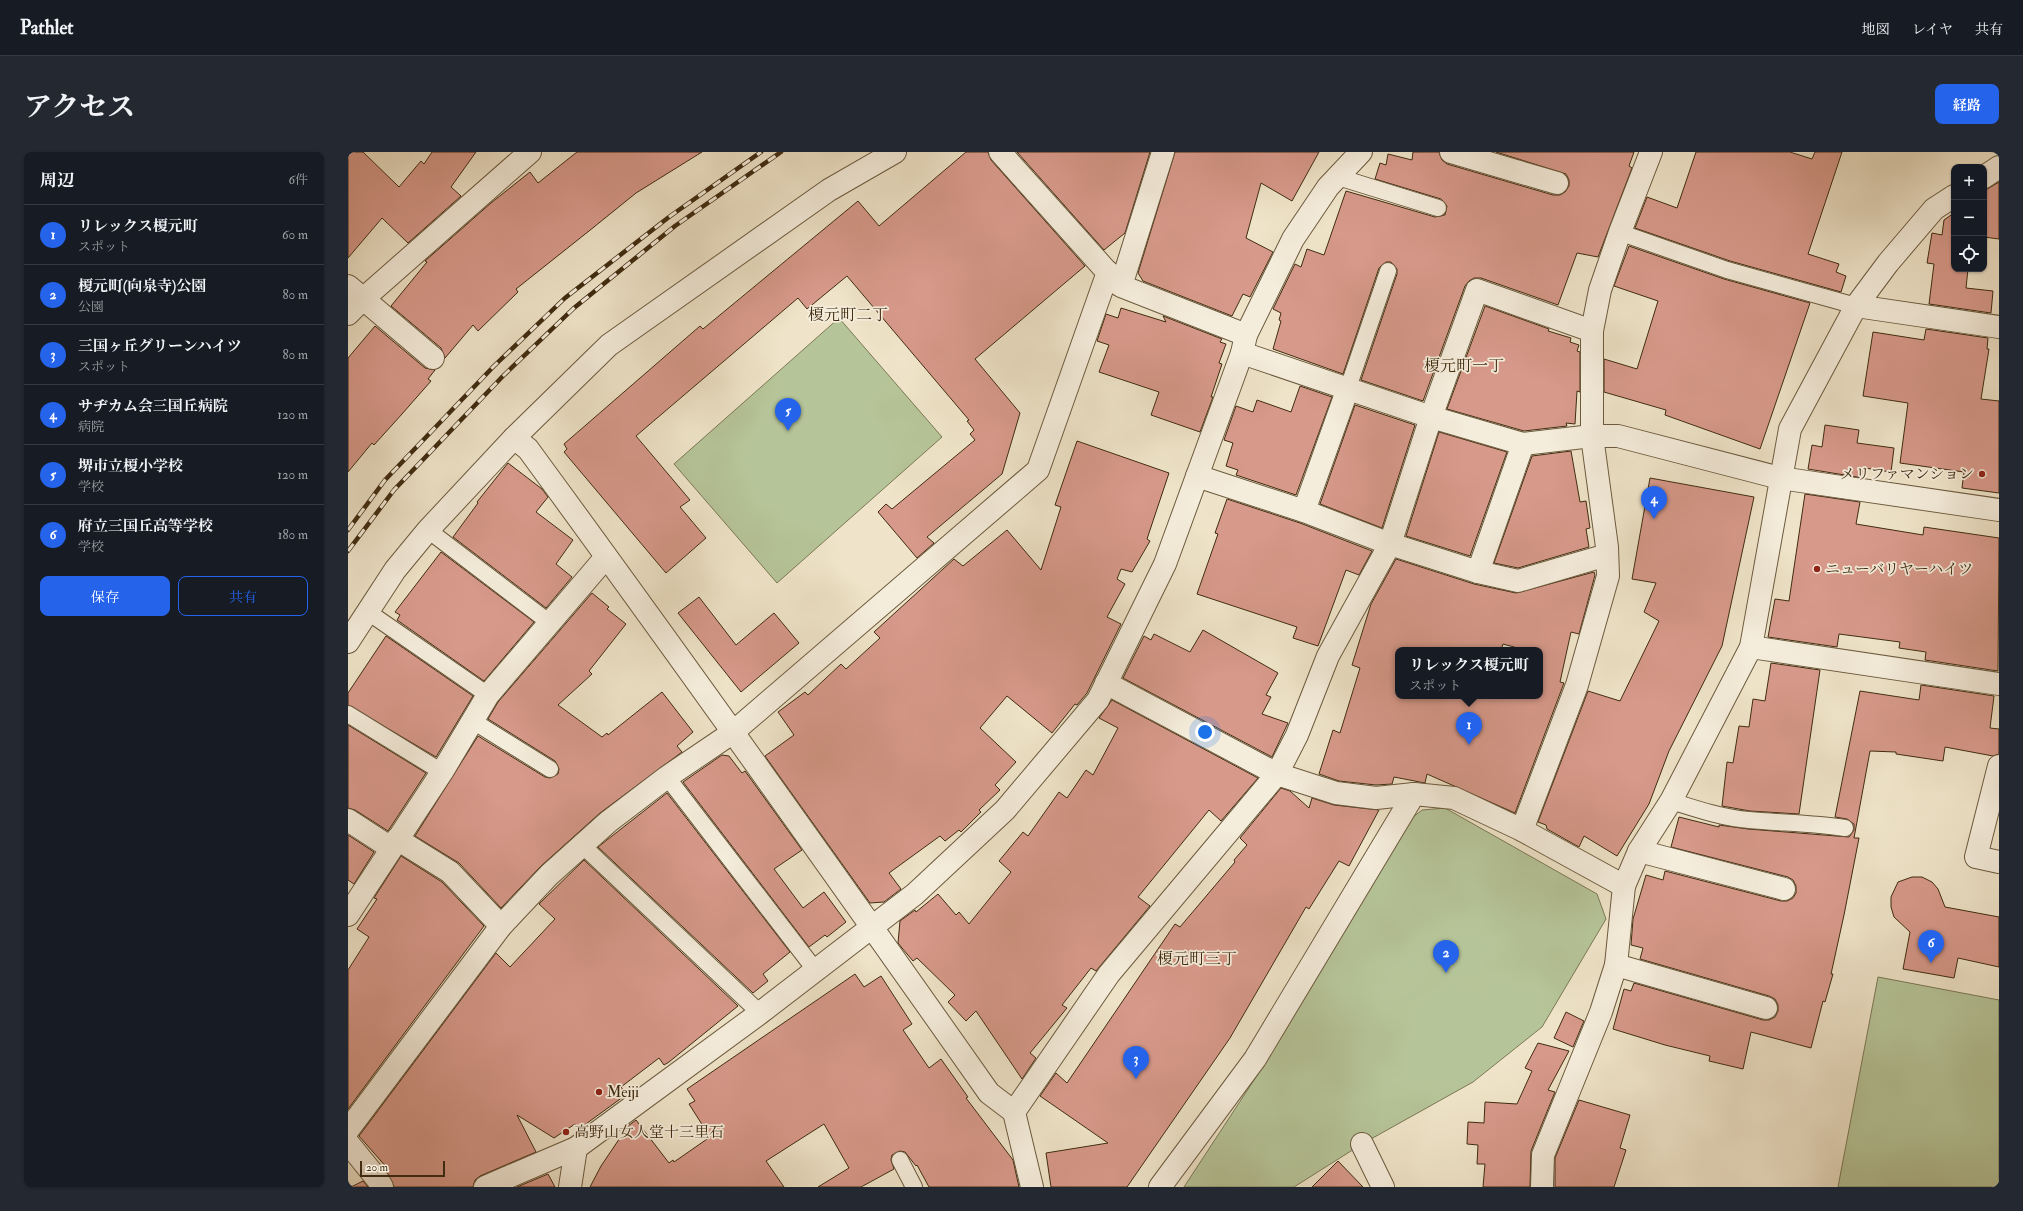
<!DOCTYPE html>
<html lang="ja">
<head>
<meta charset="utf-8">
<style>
	:root { --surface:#171b24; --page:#242831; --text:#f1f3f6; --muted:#9ea1a6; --line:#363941; --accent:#2563eb }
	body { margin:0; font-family:"IM FELL Double Pica","Noto Serif JP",serif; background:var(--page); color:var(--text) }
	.controls { position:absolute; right:12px; top:12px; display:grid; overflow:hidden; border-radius:8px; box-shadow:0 1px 3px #0004 }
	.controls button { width:36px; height:36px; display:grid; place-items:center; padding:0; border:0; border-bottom:1px solid var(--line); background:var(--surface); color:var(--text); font:20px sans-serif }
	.scale { position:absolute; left:12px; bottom:10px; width:85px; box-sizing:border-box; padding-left:4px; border:2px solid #402c10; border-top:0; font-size:11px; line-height:14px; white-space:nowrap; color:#402c10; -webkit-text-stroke:3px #f5eddc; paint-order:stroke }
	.you { position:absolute; left:857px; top:580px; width:14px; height:14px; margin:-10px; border:3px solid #fff; border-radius:50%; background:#1a73e8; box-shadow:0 0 0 6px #1a73e833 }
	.badge { display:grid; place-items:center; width:26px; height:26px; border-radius:50%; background:var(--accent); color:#fff; font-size:13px; font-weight:700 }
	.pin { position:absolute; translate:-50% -33px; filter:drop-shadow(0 1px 2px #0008) }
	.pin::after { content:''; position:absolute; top:21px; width:14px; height:12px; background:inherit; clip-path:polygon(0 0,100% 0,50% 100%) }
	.popup { position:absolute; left:1047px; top:495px; width:148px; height:52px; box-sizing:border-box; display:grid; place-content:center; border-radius:8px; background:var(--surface); filter:drop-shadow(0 1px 3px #0005); font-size:13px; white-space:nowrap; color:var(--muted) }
	.popup b { font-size:15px; color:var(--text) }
	.popup::after { content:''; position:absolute; left:50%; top:100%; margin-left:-8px; border:8px solid transparent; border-top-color:var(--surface) }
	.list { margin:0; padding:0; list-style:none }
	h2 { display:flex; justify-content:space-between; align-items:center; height:52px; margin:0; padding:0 16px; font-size:17px }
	h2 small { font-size:13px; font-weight:400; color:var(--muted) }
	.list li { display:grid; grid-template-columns:26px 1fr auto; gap:12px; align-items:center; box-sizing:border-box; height:60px; padding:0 16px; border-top:1px solid var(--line) }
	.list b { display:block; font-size:15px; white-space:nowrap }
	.list p { margin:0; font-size:13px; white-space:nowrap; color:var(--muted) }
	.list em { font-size:13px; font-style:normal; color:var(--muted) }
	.actions { display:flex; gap:8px; padding:12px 16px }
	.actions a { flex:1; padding:9px 0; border:1px solid var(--accent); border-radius:8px; text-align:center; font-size:14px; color:var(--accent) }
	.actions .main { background:var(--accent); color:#fff }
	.icon { flex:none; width:22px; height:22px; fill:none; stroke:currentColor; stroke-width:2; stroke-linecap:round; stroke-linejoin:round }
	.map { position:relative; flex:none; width:1651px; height:1035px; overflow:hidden; border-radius:8px }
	header { display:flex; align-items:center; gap:24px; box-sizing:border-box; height:56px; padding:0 20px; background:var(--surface); border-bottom:1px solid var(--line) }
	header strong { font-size:19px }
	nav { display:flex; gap:22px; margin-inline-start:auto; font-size:14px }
	.intro { display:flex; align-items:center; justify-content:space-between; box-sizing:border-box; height:96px; padding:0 24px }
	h1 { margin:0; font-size:28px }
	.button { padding:10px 18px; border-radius:8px; background:var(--accent); color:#fff; font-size:14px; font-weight:700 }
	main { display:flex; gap:24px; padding:0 24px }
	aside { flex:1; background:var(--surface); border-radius:8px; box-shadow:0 1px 3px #0004 }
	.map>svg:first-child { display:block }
</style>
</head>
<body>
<header>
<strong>Pathlet</strong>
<nav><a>地図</a><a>レイヤ</a><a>共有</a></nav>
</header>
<div class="intro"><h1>アクセス</h1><a class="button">経路</a></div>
<main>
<aside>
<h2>周辺<small>6件</small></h2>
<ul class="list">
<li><span class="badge">1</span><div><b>リレックス榎元町</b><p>スポット</p></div><em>60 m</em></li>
<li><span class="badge">2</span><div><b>榎元町(向泉寺)公園</b><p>公園</p></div><em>80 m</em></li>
<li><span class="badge">3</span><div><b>三国ヶ丘グリーンハイツ</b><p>スポット</p></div><em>80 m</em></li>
<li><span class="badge">4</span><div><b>サヂカム会三国丘病院</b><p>病院</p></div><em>120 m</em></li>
<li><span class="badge">5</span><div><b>堺市立榎小学校</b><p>学校</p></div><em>120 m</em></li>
<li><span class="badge">6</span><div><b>府立三国丘高等学校</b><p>学校</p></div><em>180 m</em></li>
</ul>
<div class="actions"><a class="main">保存</a><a>共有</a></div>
</aside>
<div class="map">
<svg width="1651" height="1035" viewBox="0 0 1651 1035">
	<rect width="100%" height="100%" fill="#efe4c9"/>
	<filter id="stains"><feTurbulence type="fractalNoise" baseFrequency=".005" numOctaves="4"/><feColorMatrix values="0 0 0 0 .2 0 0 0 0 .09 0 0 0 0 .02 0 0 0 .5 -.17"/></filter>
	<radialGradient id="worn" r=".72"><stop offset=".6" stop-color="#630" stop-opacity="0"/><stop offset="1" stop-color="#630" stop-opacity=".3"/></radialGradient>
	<!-- green -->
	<g fill="#b6c599" stroke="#7b7854">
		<polygon points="491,166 594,285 429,431 326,312"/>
		<polygon points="1097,656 1249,742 1258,767 1194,875 1125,930 1014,992 946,1035 836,1035 923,902 1064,666 1074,658"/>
		<polygon points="1530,825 1651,848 1651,1035 1490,1035"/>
	</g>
	<!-- building -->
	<g fill="#d7998a" stroke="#402c10" fill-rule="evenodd">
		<polygon points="0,0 15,0 51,35 73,9 76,12 84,0 128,0 103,35 113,44 60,91 34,66 0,106"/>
		<polygon points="229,0 354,0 288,41 241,79 168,137 170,140 130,179 125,173 97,206 93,196 43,154 79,110 77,109 143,51 182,20 190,31"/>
		<polygon points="618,0 640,0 643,8 737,114 627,207 672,261 654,322 579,385 586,391 569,406 530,360 538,352 544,357 627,288 622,282 626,278 619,269 621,268 499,124 459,157 450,146 288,284 342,348 332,355 358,386 318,421 216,300 219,297 216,292 352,174 355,177 510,49 531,74"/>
		<polygon points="669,0 802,0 777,81 756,98"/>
		<polygon points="827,0 971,0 944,49 913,31 898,86 925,100 902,145 895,142 884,164 795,129 790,121"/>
		<polygon points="1065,0 1091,0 1094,8 1099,12 1205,43 1212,43 1217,40 1221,34 1221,28 1218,22 1148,0 1286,0 1281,14 1284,16 1250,105 1229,101 1210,153 1133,126 1126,126 1121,129 1117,134 1075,249 1013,228 1049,122 1049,117 1043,110 1038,110 1031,116 995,222 925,197 933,169 931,168 933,161 925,157 947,112 953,115 959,97 976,103 998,39 1087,65 1097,63 1099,54 1093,47 1027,27 1032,11 1038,13 1040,2 1064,8"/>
		<polygon points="1348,0 1442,0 1464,7 1467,0 1494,0 1460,102 1491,112 1488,120 1498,124 1493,140 1382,109 1287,76 1299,45 1329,56"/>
		<polygon points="1651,30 1651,87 1636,85 1636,39"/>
		<polygon points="1606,61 1606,117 1620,117 1618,136 1645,139 1643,161 1581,152 1586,112 1579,111 1584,81 1594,83 1596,68"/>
		<polygon points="1281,94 1376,127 1462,151 1412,297 1317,263 1318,258 1256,240 1256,207 1289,217 1310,149 1266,134"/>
		<polygon points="1137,154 1201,177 1200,179 1223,186 1222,190 1231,193 1229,199 1232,200 1232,240 1229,239 1227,272 1218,271 1219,274 1176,279 1099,257"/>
		<polygon points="773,156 818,170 815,164 874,187 872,190 878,192 871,211 874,212 863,245 865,245 852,280 803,263 811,240 751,220 761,193 749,189 758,162 770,166"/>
		<polygon points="27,174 77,216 87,218 80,227 83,229 54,262 26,293 24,291 0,320 0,206"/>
		<polygon points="1578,177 1640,186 1639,197 1641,197 1633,247 1651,249 1651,341 1614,336 1616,320 1552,311 1560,251 1515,244 1525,180 1576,188"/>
		<polygon points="952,234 984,245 948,343 888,323 890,318 878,314 885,291 876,288 888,254 905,260 909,248 943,260"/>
		<polygon points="1007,253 1067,273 1034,376 972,352"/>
		<polygon points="1477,273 1511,278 1509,291 1546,296 1543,320 1517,316 1515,326 1460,317 1464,293 1474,295"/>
		<polygon points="1091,280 1159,300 1122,404 1058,384"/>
		<polygon points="729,289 821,321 799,387 802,389 784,420 773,417 769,427 777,432 759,465 773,472 739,541 729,553 727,552 704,581 659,544 632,576 668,610 647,633 652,638 631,658 633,660 613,680 611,678 597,689 592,684 541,721 553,737 536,750 522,751 417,604 446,583 430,560 457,540 460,543 493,512 498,517 532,486 526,480 606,407 615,414 659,378 693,418 713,355 707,353"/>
		<polygon points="1223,299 1232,350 1238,349 1242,376 1238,377 1241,395 1170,416 1146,411 1184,304"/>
		<polygon points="160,311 194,337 200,345 188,360 225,388 208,412 224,425 198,456 105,385 130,351 129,350"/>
		<polygon points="1302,326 1406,345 1374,494 1321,599 1301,652 1269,704 1236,684 1231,695 1199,677 1198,673 1190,670 1240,539 1272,549 1311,469 1296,460 1308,431 1284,427"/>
		<polygon points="1457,342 1512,350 1508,372 1575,383 1576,375 1651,386 1650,519 1577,508 1578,500 1551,496 1552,490 1491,482 1489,495 1420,485 1427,447 1441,449"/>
		<polygon points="879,347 952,371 1024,399 1011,423 998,418 970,494 945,486 949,475 849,442 870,382 867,381"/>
		<polygon points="93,400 186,470 136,529 49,468 52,463 47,460"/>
		<path d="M1048 407 1126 432 1168 441 1246 420 1247 423 1231 482 1223 480 1212 530 1216 531 1167 661 1079 622 1077 631 1046 625 1044 632 1028 633 991 629 971 622 985 578 992 581 1012 516 1004 513 1023 452ZM1155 492 1177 498H1192V544H1050V498H1153Z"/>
		<polygon points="244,441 261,455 259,457 278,472 241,519 244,522 210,553 254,585 259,581 260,583 314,540 345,580 329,594 334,600 252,661 193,714 153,756 111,711 67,684 130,584 197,625 202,626 210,622 211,617 207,609 140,567 150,550"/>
		<polygon points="351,445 388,493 426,461 451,491 393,540 330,461"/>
		<polygon points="855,478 930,521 918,543 923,545 914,562 940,571 924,605 775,526 796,484 803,488 806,482 842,500"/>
		<polygon points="38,484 125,544 88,605 0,553 0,541"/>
		<polygon points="1423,511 1472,518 1451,662 1402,659 1374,654 1379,610 1385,611 1391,574 1401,575 1405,547 1417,549"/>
		<polygon points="1573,533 1646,544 1642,576 1651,577 1651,602 1645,604 1597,595 1595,609 1548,602 1548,600 1522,599 1506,686 1511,686 1496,763 1483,822 1485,822 1477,850 1475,849 1463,896 1403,880 1395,917 1361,909 1362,904 1317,893 1265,877 1276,837 1283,839 1286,831 1415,868 1421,868 1427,865 1430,859 1430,853 1427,847 1421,844 1292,807 1295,796 1283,793 1285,767 1298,723 1315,728 1317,719 1433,749 1439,749 1445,746 1448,741 1448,734 1445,728 1440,725 1323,695 1331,665 1371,675 1371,673 1400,677 1501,685 1506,678 1506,672 1499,667 1487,665 1512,539 1571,548"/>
		<polygon points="764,548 910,626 873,669 861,658 790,745 802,754 748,819 743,816 714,853 719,856 682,901 688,906 674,927 628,859 618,869 600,850 607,843 569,806 565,809 554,796 550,791 552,769 567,758 568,760 590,742 608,763 611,760 621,772 663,720 651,709 675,680 680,684 711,640 719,646 738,618 745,623 770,576 751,566"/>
		<polygon points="0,573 78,621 40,679 7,658 0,656"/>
		<polygon points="374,603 381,604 394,621 397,619 454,698 426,717 455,756 476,740 498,770 479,785 477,783 461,795 335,630"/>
		<polygon points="933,636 942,639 961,656 964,646 986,653 1031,658 1001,714 991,709 961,757 958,755 882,886 779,1035 703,1035 698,1001 760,991 692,944 708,921 719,931 827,772 832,775 887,710 886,708 899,693 892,686"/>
		<polygon points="319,641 442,800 415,822 420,829 405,841 250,695"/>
		<polygon points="0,683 26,700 6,732 0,728"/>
		<polygon points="53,704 94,730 136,774 0,957 0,818 21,785 9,777 29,747 26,746"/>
		<polygon points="236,708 390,854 321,910 316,913 311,906 273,935 279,942 231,977 227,972 206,986 169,963 188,1000 132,1024 127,1028 125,1035 46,1035 38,1018 40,1017 11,984 148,801 162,815 207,767 191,752"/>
		<polygon points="1564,725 1574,725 1584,730 1590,737 1597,755 1651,765 1651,815 1610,806 1606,826 1555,817 1562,780 1546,765 1543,755 1543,745 1550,730"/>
		<polygon points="507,822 516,835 533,824 564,872 555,878 581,916 593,907 620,945 618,946 665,1008 671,1035 581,1035 569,1013 568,1014 557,1000 552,999 544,1003 543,1008 546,1017 513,1035 470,1035 501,1016 476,972 418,1009 436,1035 242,1035 253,1014 280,974 288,968 321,1011 325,1008 326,1010 362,985 341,952 347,949 339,937"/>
		<polygon points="1218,860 1236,869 1225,895 1206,886"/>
		<polygon points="1190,891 1221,899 1200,938 1207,940 1183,999 1182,1035 1135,1035 1137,1012 1129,1012 1130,993 1119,992 1120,970 1136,971 1137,950 1169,952 1184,919 1177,916"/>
		<polygon points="1231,948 1282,963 1272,996 1278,998 1266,1035 1207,1035 1207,1006"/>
		<polygon points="990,1009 1015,1035 964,1035"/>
		<polygon points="200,1022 207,1035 169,1035"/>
		<polygon points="15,1029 20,1035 3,1035"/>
	</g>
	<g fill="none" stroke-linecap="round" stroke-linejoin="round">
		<!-- lane casing -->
		<g stroke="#6c5a3e" stroke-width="18">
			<g id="lane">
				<polyline points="990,25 1090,56"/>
				<polyline points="1282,84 1379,118 1508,154"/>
				<polyline points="1000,236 1040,119"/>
				<polyline points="80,378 202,471"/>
				<polyline points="20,460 140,543"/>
				<polyline points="0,562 94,620"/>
				<polyline points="125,569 202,617"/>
				<polyline points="319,625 468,819"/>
				<path d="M1323 649C1348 657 1375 666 1401 668 1433 671 1465 671 1497 676"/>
				<polyline points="234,693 412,861"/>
				<polyline points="552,1008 566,1035"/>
			</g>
		</g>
		<!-- street casing -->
		<g stroke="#6c5a3e" stroke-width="24">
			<g id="street">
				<polyline points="652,0 770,132"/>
				<polyline points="815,0 773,134 898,183"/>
				<polyline points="1103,0 1209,31"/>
				<polyline points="1636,25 1651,15"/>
				<polyline points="0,134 85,206"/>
				<polyline points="1508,154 1651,175"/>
				<polyline points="0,162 15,147 182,0"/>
				<polyline points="894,201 1083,265 1175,292 1244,284 1270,284 1432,326 1651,358"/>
				<path d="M166 286 180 297C336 510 489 725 641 941L666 960 684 1035"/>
				<polyline points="849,324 956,359 1042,392 1130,420 1170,429 1259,403"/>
				<polyline points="956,359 1000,236"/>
				<polyline points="1130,420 1175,292"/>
				<polyline points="0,490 47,418 80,378 166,286 261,193 481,38 547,0"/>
				<polyline points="1403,495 1651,532"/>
				<polyline points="758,531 929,622 988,641 1028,646 1066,642"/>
				<polyline points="1651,614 1628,705 1651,710"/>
				<polyline points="0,668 43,696"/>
				<polyline points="1174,678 1229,533 1260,424 1259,395 1244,284 1244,179 1252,138 1272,80 1303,0"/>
				<polyline points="49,687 102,720 153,774"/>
				<polyline points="1291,699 1436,737"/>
				<polyline points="0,763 94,620 140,543 258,405"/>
				<polyline points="1268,813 1418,856"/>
				<polyline points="666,960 761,822 929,622 949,583 980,504 1042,392 1083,265 1129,138 1244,179"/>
				<polyline points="0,978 153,774 201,723 260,670 319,625 384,581 690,318 760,120"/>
				<polyline points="0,991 30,1028 34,1035"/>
				<polyline points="1014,992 1035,1035"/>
				<polyline points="137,1035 228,996 412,861 567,742 657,658 750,548 817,412 894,201 898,183 945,87 980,35 1013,0"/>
				<polyline points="222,1035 228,996"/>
				<polyline points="812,1035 907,907 1066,642 1106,646 1174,678 1276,734"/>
				<polyline points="1194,1035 1195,1003 1253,860 1268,813 1276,734 1291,699 1323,649 1403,495 1442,277 1508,154 1540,111 1586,57 1606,44"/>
			</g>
		</g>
		<!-- lane -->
		<use href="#lane" stroke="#f5eddc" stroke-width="16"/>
		<!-- street -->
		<use href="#street" stroke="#f5eddc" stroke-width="22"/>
		<!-- rail casing -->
		<g stroke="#402c10" stroke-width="4.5">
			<g id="rail">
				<polyline points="0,378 37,328 146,214 217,146 321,65 413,0"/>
				<polyline points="0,399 46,338 155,224 226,156 327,74 433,0"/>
			</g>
		</g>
		<!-- rail -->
		<use href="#rail" stroke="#f5eddc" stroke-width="3" stroke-dasharray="9" stroke-linecap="butt"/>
	</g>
	<!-- markers -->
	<g fill="#8f2418" stroke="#f5eddc" stroke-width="1.5">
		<circle cx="1634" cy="322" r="4"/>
		<circle cx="1469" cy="417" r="4"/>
		<circle cx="251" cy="940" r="4"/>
		<circle cx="218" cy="980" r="4"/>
	</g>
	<g text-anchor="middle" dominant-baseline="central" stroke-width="3.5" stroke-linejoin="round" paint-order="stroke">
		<!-- poi labels -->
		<g font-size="15" fill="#402c10" stroke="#f5eddc" text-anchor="start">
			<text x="1626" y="322" text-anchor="end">メリファマンション</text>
			<text x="1477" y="417">ニューバリヤーハイツ</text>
			<text x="259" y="940">Meiji</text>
			<text x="226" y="980">高野山女人堂十三里石</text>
		</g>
		<!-- neighbourhood labels -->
		<g font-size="16" fill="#402c10" stroke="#f5eddc">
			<text x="500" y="163">榎元町二丁</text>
			<text x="1116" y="214">榎元町一丁</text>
			<text x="849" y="807">榎元町三丁</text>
		</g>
	</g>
	<rect width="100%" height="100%" filter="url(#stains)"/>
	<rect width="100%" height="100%" fill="url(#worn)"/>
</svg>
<div class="controls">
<button>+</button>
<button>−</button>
<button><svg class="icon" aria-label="locate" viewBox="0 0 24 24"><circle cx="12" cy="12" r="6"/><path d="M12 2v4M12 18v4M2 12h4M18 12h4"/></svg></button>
</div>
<div class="scale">20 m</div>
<div class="you"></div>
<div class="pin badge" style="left:1121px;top:593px">1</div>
<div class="popup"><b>リレックス榎元町</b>スポット</div>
<div class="pin badge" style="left:1098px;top:821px">2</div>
<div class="pin badge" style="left:788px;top:927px">3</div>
<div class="pin badge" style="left:1306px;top:367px">4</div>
<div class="pin badge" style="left:440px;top:279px">5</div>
<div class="pin badge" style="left:1583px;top:811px">6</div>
</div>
</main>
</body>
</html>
